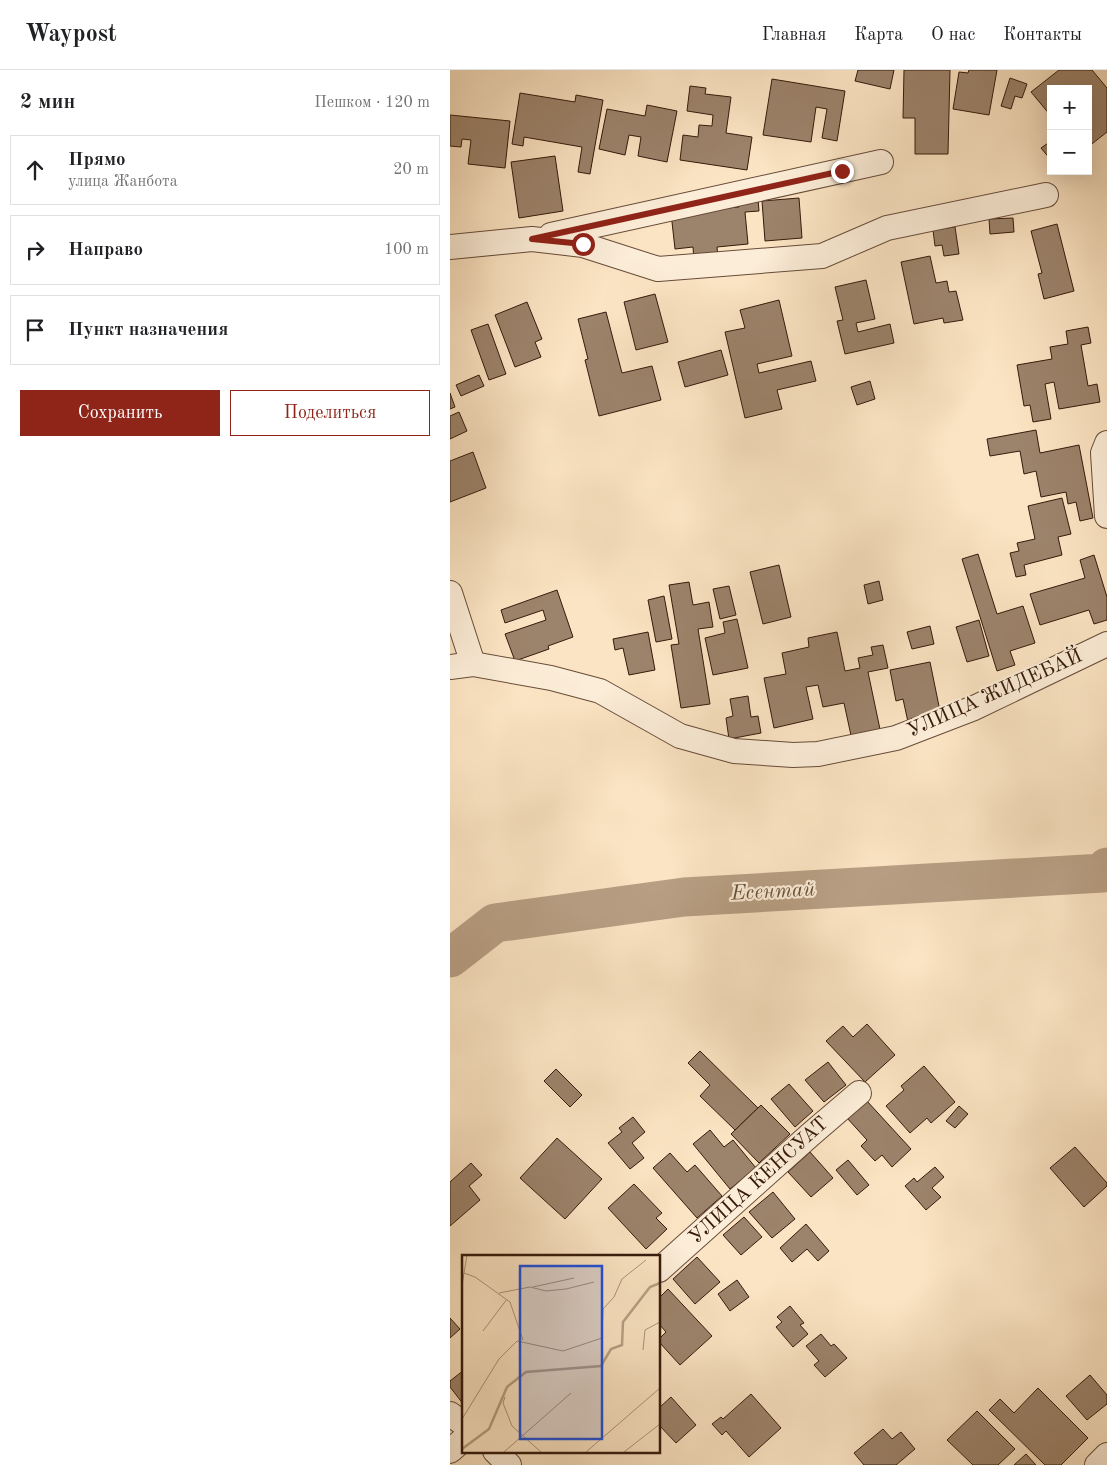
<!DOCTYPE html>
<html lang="ru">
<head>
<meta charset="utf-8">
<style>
	:root { --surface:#fff; --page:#f2f2f2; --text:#202124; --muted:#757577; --line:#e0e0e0; --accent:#8f2418 }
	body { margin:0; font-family:"Old Standard TT",serif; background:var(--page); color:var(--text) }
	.controls { position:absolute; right:15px; top:15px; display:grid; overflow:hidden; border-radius:0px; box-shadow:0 5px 20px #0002 }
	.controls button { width:45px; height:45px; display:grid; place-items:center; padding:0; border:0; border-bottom:1px solid var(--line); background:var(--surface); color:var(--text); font:25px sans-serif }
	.stop { position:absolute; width:15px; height:15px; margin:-11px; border:4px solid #8f2418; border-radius:50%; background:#fff }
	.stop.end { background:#8f2418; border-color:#fff; box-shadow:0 1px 5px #0008 }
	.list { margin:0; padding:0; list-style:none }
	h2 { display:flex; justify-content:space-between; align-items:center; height:65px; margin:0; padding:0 20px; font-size:21px }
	h2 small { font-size:16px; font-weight:400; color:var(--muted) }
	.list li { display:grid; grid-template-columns:32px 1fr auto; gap:15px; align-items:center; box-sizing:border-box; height:70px; margin:0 10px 10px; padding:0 10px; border:1px solid var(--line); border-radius:0px }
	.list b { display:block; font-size:19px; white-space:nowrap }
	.list p { margin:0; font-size:16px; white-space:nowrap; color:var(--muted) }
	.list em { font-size:16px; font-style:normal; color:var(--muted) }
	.actions { display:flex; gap:10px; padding:15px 20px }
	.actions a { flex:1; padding:11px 0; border:1px solid var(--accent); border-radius:0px; text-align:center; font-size:18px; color:var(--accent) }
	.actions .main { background:var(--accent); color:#fff }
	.icon { flex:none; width:28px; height:28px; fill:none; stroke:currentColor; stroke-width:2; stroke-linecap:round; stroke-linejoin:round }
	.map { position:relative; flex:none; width:657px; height:1395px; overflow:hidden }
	header { display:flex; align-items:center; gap:30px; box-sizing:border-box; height:70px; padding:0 25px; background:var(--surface); border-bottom:1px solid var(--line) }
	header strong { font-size:24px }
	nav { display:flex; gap:28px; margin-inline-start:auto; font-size:18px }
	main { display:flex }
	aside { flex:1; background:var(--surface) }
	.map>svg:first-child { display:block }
</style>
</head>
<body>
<header>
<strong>Waypost</strong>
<nav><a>Главная</a><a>Карта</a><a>О нас</a><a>Контакты</a></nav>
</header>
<main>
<aside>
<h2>2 мин<small>Пешком · 120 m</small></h2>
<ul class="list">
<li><svg class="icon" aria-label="ahead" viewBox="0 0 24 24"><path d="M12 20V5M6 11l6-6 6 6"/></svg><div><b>Прямо</b><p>улица Жанбота</p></div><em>20 m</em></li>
<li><svg class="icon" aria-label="right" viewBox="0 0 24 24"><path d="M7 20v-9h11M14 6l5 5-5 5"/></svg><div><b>Направо</b></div><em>100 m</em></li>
<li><svg class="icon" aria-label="arrive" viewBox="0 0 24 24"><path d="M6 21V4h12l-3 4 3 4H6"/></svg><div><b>Пункт назначения</b></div></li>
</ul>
<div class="actions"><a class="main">Сохранить</a><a>Поделиться</a></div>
</aside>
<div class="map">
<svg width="657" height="1395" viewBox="0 0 657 1395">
	<rect width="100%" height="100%" fill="#fbe4c3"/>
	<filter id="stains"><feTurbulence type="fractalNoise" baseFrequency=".004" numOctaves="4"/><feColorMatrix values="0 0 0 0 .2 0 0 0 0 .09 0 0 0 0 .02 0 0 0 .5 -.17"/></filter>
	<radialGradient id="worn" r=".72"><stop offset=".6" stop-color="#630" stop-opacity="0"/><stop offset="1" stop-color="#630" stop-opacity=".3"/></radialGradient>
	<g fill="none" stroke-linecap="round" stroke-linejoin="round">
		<!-- river -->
		<polyline stroke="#b89f84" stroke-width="39" points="0,888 45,853 234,827 653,803 657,797"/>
	</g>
	<!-- building -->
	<g fill="#9c836b" stroke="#361a0b">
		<polygon points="408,0 444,0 440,19 405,11"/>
		<polygon points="454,0 500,0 498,84 465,84 465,48 453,48"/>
		<polygon points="519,0 547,0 539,45 503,39 509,2 518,3"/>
		<polygon points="609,0 642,0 657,18 657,62 638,77 638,19 601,19 601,46 581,22"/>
		<polygon points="560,8 577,14 572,28 565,26 561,39 551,36"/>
		<polygon points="322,9 395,21 387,71 372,68 377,39 366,37 361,72 313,65"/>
		<polygon points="240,16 256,18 255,24 281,27 276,63 302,67 297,100 230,90 233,65 248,67 249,55 262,56 263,45 237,41"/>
		<polygon points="70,23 125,32 126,25 153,30 140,104 128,102 132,77 74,67 73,76 62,74"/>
		<polygon points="197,35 227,41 217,92 188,86 191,67 179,65 175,85 149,79 157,39 195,46"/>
		<polygon points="0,45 60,51 55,98 18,94 21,70 12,69 11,77 0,76"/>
		<polygon points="601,71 601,90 591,78"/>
		<polygon points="105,86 113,141 69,148 61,92"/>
		<polygon points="349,128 352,168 315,171 312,131"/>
		<polygon points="308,129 309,141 295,142 298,174 267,177 268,188 244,191 243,177 225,179 221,143 289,137 289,131"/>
		<polygon points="563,148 564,162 540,164 539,149"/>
		<polygon points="607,154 624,221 594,229 588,204 592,203 581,161"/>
		<polygon points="505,157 509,184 494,186 492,175 485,176 483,160"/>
		<polygon points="480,186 486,213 497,211 499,222 506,221 513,250 494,253 493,248 464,254 451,192"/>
		<polygon points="416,210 425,249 406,253 408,262 440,254 444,273 395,284 387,251 393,250 385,217"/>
		<polygon points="205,224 218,272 186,280 174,232"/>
		<polygon points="329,230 342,286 307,294 309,303 361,291 366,311 327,320 332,339 295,348 275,262 295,258 290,240"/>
		<polygon points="77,232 92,269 85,272 91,287 65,297 45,245"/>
		<polygon points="156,242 172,303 202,296 211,330 149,346 135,290 138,289 128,249"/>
		<polygon points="38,254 56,304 39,310 21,260"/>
		<polygon points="638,257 641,273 631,275 638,316 647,314 650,332 609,339 604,312 595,314 601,349 583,352 580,335 574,336 567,295 602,289 600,277 618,274 616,261"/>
		<polygon points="271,280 278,305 235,317 228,292"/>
		<polygon points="29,305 34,316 11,326 6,315"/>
		<polygon points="420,311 425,329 407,335 401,317"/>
		<polygon points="0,323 5,337 0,339"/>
		<polygon points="9,342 17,361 0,369 0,346"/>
		<polygon points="586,360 590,383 629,375 643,448 630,451 626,432 618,434 616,422 591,427 586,401 574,404 570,381 540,386 537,369"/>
		<polygon points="23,382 36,418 0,432 0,391"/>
		<polygon points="612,428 621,464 608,467 612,485 574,495 576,505 566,507 560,483 569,481 567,473 585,469 578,436"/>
		<polygon points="528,484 547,544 573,536 585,573 560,581 565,595 547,601 512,489"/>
		<polygon points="644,485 657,527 657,550 644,554 639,540 590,555 580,524 635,508 630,490"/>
		<polygon points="329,495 341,547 313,554 300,502"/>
		<polygon points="429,511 433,530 418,534 414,515"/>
		<polygon points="239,512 243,535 259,532 263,557 248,559 260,634 231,638 221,575 229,574 219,515"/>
		<polygon points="279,516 286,545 270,549 263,519"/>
		<polygon points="107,520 123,567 98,576 99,579 65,591 55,564 96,550 93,540 55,553 51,540"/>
		<polygon points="214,526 222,569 206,572 198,530"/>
		<polygon points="287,549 298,598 263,605 255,568 275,563 273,552"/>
		<polygon points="529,550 539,586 517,592 506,557"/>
		<polygon points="480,556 484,574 462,579 457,562"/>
		<polygon points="198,562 205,600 179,605 173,578 165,580 163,569"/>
		<polygon points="387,562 395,601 410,598 408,588 423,585 421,577 433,575 438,598 418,602 431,664 402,670 394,633 373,637 368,615 356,617 363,649 324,658 314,608 336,604 332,583 359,577 358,568"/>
		<polygon points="480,592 491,646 458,652 453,629 446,631 440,600"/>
		<polygon points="298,626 301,647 308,646 311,663 279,669 276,648 283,646 280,629"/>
		<polygon points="417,954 445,985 415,1012 376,971 393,956 403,967"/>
		<polygon points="250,981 308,1038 285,1060 250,1026 260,1015 238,993"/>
		<polygon points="378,992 396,1015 374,1032 355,1010"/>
		<polygon points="474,996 505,1032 481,1053 477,1048 460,1063 436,1036 454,1020 451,1016"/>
		<polygon points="106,999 132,1025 120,1037 94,1011"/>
		<polygon points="339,1014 363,1041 345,1057 321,1029"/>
		<polygon points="416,1030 461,1079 442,1097 432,1085 425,1091 411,1076 417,1070 397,1048"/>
		<polygon points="311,1035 340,1064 309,1093 281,1064"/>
		<polygon points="509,1036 518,1044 505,1058 496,1051"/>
		<polygon points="183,1047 195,1062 182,1073 194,1088 180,1099 158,1073 172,1062 169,1058"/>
		<polygon points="260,1060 274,1077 283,1070 306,1098 280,1119 243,1074"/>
		<polygon points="107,1068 152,1109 115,1149 70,1108"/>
		<polygon points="625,1077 657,1113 657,1116 634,1137 600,1098"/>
		<polygon points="360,1082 383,1108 361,1127 338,1102"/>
		<polygon points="220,1083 237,1102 245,1095 272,1126 247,1148 203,1098"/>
		<polygon points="398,1090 419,1115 407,1125 386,1100"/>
		<polygon points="21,1093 32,1105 19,1116 30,1130 0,1156 0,1112"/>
		<polygon points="485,1097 494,1107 482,1118 491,1127 476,1140 455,1116 464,1108 467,1112"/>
		<polygon points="184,1114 212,1143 206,1148 217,1159 196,1179 158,1138"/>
		<polygon points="323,1122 345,1149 322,1168 299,1142"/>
		<polygon points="294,1147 312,1167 291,1185 273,1165"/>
		<polygon points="356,1154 379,1181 368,1191 357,1179 342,1192 330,1178"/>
		<polygon points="247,1187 270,1212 245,1234 223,1209"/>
		<polygon points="287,1210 299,1227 280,1241 268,1224"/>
		<polygon points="218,1219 262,1266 230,1295 209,1272 209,1269 216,1262 209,1254 209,1228"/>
		<polygon points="340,1236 354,1253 350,1255 358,1264 343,1277 326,1257 332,1252 327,1247"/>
		<polygon points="0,1248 10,1259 0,1268"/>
		<polygon points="371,1264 381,1276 384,1274 397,1288 375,1307 364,1295 369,1291 356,1276"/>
		<polygon points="14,1300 14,1335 0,1317 0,1311"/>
		<polygon points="640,1305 657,1325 657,1334 637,1350 616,1326"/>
		<polygon points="588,1318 638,1368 611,1395 595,1395 539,1340 550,1329 564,1343"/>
		<polygon points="301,1324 331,1358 299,1387 276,1361 272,1365 262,1354 271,1347 273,1349"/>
		<polygon points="221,1327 246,1355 226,1373 209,1355 209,1338"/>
		<polygon points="527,1341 565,1379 548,1395 523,1395 497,1370"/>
		<polygon points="433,1359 442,1369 451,1362 465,1379 446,1395 414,1395 404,1383"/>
		<polygon points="576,1384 586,1395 564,1395"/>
	</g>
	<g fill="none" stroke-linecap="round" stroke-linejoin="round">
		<!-- minor casing -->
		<g stroke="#674c39" stroke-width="26">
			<g id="minor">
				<polyline points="101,165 431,92"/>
				<polyline points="0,177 82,169 133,175 208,199 372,186 437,158 596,125"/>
				<polyline points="657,373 653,383 657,446"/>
				<polyline points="0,523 23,594"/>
				<polyline points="0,597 23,594 101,608 150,621 230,666 284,681 343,685 368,684 446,668 524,638 657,574"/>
				<polyline points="209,1200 360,1065 409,1023"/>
				<polyline points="0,1344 14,1354"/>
				<polyline points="0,1381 14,1369"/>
				<polyline points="45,1381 59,1395"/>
				<polyline points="647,1395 657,1385"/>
			</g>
		</g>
		<!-- minor -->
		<use href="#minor" stroke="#fcedd8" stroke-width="24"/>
	</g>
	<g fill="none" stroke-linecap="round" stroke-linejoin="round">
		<!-- route -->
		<polyline stroke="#8f2418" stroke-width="6" points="133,174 82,169 392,101"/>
	</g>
	<g text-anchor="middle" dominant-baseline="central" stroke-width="4.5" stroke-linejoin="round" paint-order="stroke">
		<!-- street labels -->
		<g font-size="20" fill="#361a0b" stroke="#fcedd8">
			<text transform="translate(545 624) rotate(-24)">УЛИЦА ЖИДЕБАЙ</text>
			<text transform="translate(309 1111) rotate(-42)">УЛИЦА КЕНСУАТ</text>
		</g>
		<!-- water labels -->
		<g font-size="21" font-style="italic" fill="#6a4f3b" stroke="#fcedd8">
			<text transform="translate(323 822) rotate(-3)">Есентай</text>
		</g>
	</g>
	<!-- overview -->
	<g transform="translate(12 1185)">
		<rect width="198" height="198" fill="#fbe4c3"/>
		<path fill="none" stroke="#b89f84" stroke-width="2.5" d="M0 194 27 174 45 132 64 117 139 111 149 94 160 90 161 67 188 32 198 28"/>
		<path fill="none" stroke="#ac9379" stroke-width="1" d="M2 18 13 22 48 47 61 85M0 30 5 0M71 32 112 23M37 38 68 32 84 36 104 34 132 27M21 76 45 44M181 95 183 75 198 67M43 142 41 148 50 171 79 197M0 164 37 104 55 86 101 96 140 83 141 54 152 42 160 24 184 5M42 197 109 138M124 197 198 133M162 197 198 169"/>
		<path fill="#1d4ed8" fill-opacity="0.15" stroke="#1d4ed8" stroke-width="2.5" d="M58 11H140V184H58Z"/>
		<rect width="198" height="198" fill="none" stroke="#361a0b" stroke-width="2.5"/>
	</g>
	<rect width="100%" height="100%" filter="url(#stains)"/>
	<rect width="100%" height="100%" fill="url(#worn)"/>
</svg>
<div class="controls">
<button>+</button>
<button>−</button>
</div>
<div class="stop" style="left:133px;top:174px"></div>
<div class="stop end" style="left:392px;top:101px"></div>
</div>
</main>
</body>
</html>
